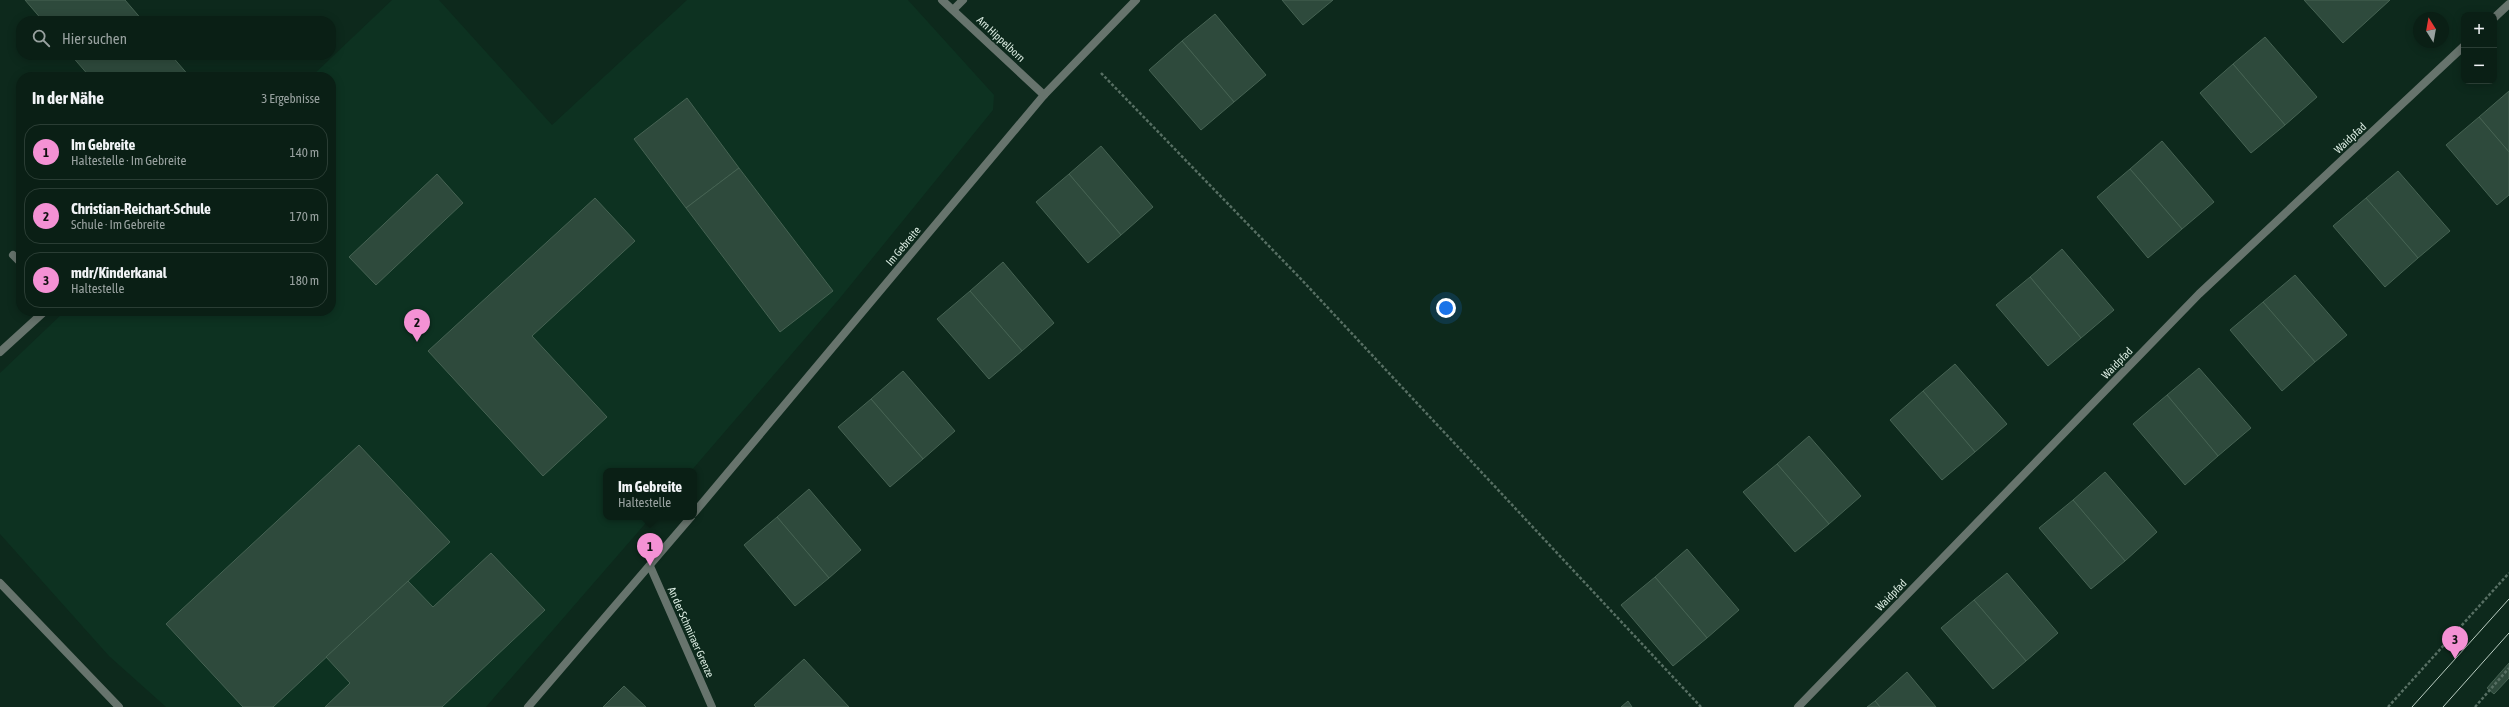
<!DOCTYPE html>
<html lang="de">
<head>
<meta charset="utf-8">
<style>
	:root { --surface:#0a1f15; --page:#182c22; --text:#f1f3f6; --muted:#99a2a0; --line:#2a3d34; --accent:#f491d4 }
	body { margin:0; font-family:"Asap Condensed",sans-serif; background:var(--page); color:var(--text) }
	.controls { position:absolute; right:12px; top:12px; display:grid; overflow:hidden; border-radius:8px; box-shadow:0 2px 10px #0003 }
	.controls button { width:36px; height:36px; display:grid; place-items:center; padding:0; border:0; border-bottom:1px solid var(--line); background:var(--surface); color:var(--text); font:20px sans-serif }
	.compass { position:absolute; left:2413px; top:12px; width:36px; height:36px; border-radius:50%; background:var(--surface); box-shadow:0 2px 10px #0003; rotate:349deg }
	.you { position:absolute; left:1446px; top:308px; width:14px; height:14px; margin:-10px; border:3px solid #fff; border-radius:50%; background:#1a73e8; box-shadow:0 0 0 6px #1a73e833 }
	.badge { display:grid; place-items:center; width:26px; height:26px; border-radius:50%; background:var(--accent); color:#111; font-size:13px; font-weight:700 }
	.pin { position:absolute; translate:-50% -33px; filter:drop-shadow(0 1px 2px #0008) }
	.pin::after { content:''; position:absolute; top:21px; width:14px; height:12px; background:inherit; clip-path:polygon(0 0,100% 0,50% 100%) }
	.popup { position:absolute; left:603px; top:468px; width:94px; height:52px; box-sizing:border-box; display:grid; place-content:center; border-radius:8px; background:var(--surface); filter:drop-shadow(0 1px 3px #0005); font-size:13px; white-space:nowrap; color:var(--muted) }
	.popup b { font-size:15px; color:var(--text) }
	.popup::after { content:''; position:absolute; left:50%; top:100%; margin-left:-8px; border:8px solid transparent; border-top-color:var(--surface) }
	.list { margin:0; padding:0; list-style:none }
	h2 { display:flex; justify-content:space-between; align-items:center; height:52px; margin:0; padding:0 16px; font-size:17px }
	h2 small { font-size:13px; font-weight:400; color:var(--muted) }
	.list li { display:grid; grid-template-columns:26px 1fr auto; gap:12px; align-items:center; box-sizing:border-box; height:56px; margin:0 8px 8px; padding:0 8px; border:1px solid var(--line); border-radius:16px }
	.list b { display:block; font-size:15px; white-space:nowrap }
	.list p { margin:0; font-size:13px; white-space:nowrap; color:var(--muted) }
	.list em { font-size:13px; font-style:normal; color:var(--muted) }
	.icon { flex:none; width:22px; height:22px; fill:none; stroke:currentColor; stroke-width:2; stroke-linecap:round; stroke-linejoin:round }
	.map { position:relative; flex:none; width:2509px; height:707px; overflow:hidden }
	.search { position:absolute; background:var(--surface); box-shadow:0 2px 10px #0003; left:16px; top:16px; width:320px; height:44px; display:flex; align-items:center; gap:10px; box-sizing:border-box; padding:0 14px; border-radius:16px; color:var(--muted); font-size:15px }
	.panel { position:absolute; background:var(--surface); box-shadow:0 2px 10px #0003; left:16px; top:72px; width:320px; height:244px; border-radius:16px }
	.map>svg:first-child { display:block }
</style>
</head>
<body>
<div class="map">
<svg width="2509" height="707" viewBox="0 0 2509 707">
	<rect width="100%" height="100%" fill="#0d291c"/>
	<!-- built -->
	<polygon fill="#0d3221" points="392,0 439,0 552,125 687,0 908,0 994,95 993,110 840,298 691,471 606,471 606,517 651,517 486,707 166,707 109,656 0,534 0,373 65,311 331,311 331,77 311,77"/>
	<!-- building -->
	<g fill="#2e4a3c" stroke="#466353">
		<polygon points="25,0 125,0 143,21 43,21"/>
		<polygon points="1282,0 1333,0 1303,25"/>
		<polygon points="2304,0 2390,0 2343,43"/>
		<polygon points="1215,14 1266,75 1234,102 1182,41"/>
		<polygon points="2265,37 2317,97 2285,125 2233,64"/>
		<polygon points="1182,41 1234,102 1201,130 1149,70"/>
		<polygon points="71,55 171,55 190,77 90,77"/>
		<polygon points="2233,64 2285,125 2251,153 2200,93"/>
		<polygon points="2509,91 2509,152 2479,117"/>
		<polygon points="687,98 739,168 686,208 634,139"/>
		<polygon points="2479,117 2509,152 2509,195 2497,205 2446,145"/>
		<polygon points="2162,141 2214,202 2182,229 2130,169"/>
		<polygon points="1101,146 1153,207 1121,235 1069,174"/>
		<polygon points="739,168 833,291 780,332 686,208"/>
		<polygon points="2130,169 2182,229 2148,258 2097,197"/>
		<polygon points="2398,171 2450,231 2418,258 2366,198"/>
		<polygon points="437,174 463,203 376,285 349,257"/>
		<polygon points="1069,174 1121,235 1088,263 1036,202"/>
		<polygon points="595,198 635,241 532,336 607,417 543,476 428,351"/>
		<polygon points="2366,198 2418,258 2385,287 2333,226"/>
		<polygon points="2062,249 2114,310 2081,338 2030,277"/>
		<polygon points="1003,262 1054,323 1022,351 970,291"/>
		<polygon points="2295,275 2347,335 2315,362 2263,302"/>
		<polygon points="2030,277 2081,338 2048,366 1996,305"/>
		<polygon points="970,291 1022,351 989,379 937,319"/>
		<polygon points="2263,302 2315,362 2282,391 2230,330"/>
		<polygon points="1955,364 2007,424 1975,452 1923,391"/>
		<polygon points="2199,368 2251,428 2218,456 2167,395"/>
		<polygon points="903,371 955,431 923,459 871,399"/>
		<polygon points="1923,391 1975,452 1942,480 1890,420"/>
		<polygon points="2167,395 2218,456 2185,485 2133,424"/>
		<polygon points="871,399 923,459 890,487 838,427"/>
		<polygon points="1809,436 1861,496 1829,524 1777,464"/>
		<polygon points="359,445 450,542 273,707 243,707 166,624"/>
		<polygon points="1777,464 1829,524 1795,552 1743,492"/>
		<polygon points="2105,472 2157,532 2125,561 2073,500"/>
		<polygon points="809,489 861,550 829,578 777,517"/>
		<polygon points="2073,500 2125,561 2091,589 2039,528"/>
		<polygon points="777,517 829,578 795,606 744,545"/>
		<polygon points="1687,549 1739,610 1707,638 1655,577"/>
		<polygon points="491,553 545,610 442,707 325,707 350,683 326,657 408,581 433,607"/>
		<polygon points="2007,573 2058,633 2026,661 1974,600"/>
		<polygon points="1655,577 1707,638 1673,666 1621,605"/>
		<polygon points="1974,600 2026,661 1993,689 1941,628"/>
		<polygon points="804,659 849,707 756,707 754,705"/>
		<polygon points="2509,663 2509,678 2494,694 2487,688"/>
		<polygon points="1907,672 1936,707 1880,707 1875,701"/>
		<polygon points="624,686 646,707 603,707"/>
		<polygon points="1628,701 1632,707 1621,707"/>
		<polygon points="1875,701 1880,707 1867,707"/>
	</g>
	<g fill="none" stroke-linecap="round" stroke-linejoin="round">
		<!-- path -->
		<g stroke="#576f63" stroke-width="2.5" stroke-dasharray="3 2" stroke-linecap="butt">
			<polyline points="1101,73 1300,278 1701,707"/>
			<polyline points="2388,707 2509,573"/>
			<polyline points="2475,707 2509,668"/>
		</g>
		<!-- service -->
		<g stroke="#67746d" stroke-width="8">
			<polyline points="953,10 963,0"/>
			<polyline points="13,255 21,263"/>
			<polyline points="0,352 45,311"/>
			<polyline points="0,583 119,707"/>
		</g>
		<!-- minor -->
		<g stroke="#67746d" stroke-width="8">
			<polyline points="942,0 1044,95"/>
			<polyline points="2494,18 2509,4"/>
			<polyline points="694,513 1044,95 1136,0"/>
			<polyline points="650,566 712,707"/>
			<polyline points="528,707 691,517"/>
			<polyline points="1798,707 2199,294 2464,46"/>
		</g>
		<!-- tram -->
		<g stroke="#bbcec3" stroke-width="1">
			<polyline points="2412,707 2509,599"/>
			<polyline points="2443,707 2509,633"/>
		</g>
	</g>
	<g text-anchor="middle" dominant-baseline="central" stroke-width="3" stroke-linejoin="round" paint-order="stroke">
		<!-- street labels -->
		<g font-size="11" fill="#daebe1" stroke="#0d291c">
			<text transform="translate(1001 39) rotate(43)">Am Hippelborn</text>
			<text transform="translate(2350 138) rotate(-43)">Waidpfad</text>
			<text transform="translate(903 246) rotate(-50)">Im Gebreite</text>
			<text transform="translate(2117 363) rotate(-46)">Waidpfad</text>
			<text transform="translate(1891 595) rotate(-46)">Waidpfad</text>
			<text transform="translate(691 632) rotate(66)">An der Schmiraer Grenze</text>
		</g>
	</g>
</svg>
<div class="controls">
<button>+</button>
<button>−</button>
</div>
<svg class="compass" viewBox="-18 -18 36 36"><path d="M0-13l5 13h-10z" fill="#e53935"/><path d="M0 13l5-13h-10z" fill="#99a2a0"/></svg>
<div class="you"></div>
<div class="pin badge" style="left:650px;top:566px">1</div>
<div class="popup"><b>Im Gebreite</b>Haltestelle</div>
<div class="pin badge" style="left:417px;top:342px">2</div>
<div class="pin badge" style="left:2455px;top:659px">3</div>
<div class="search"><svg class="icon" aria-label="search" viewBox="0 0 24 24"><circle cx="10" cy="10" r="6"/><path d="M15 15l6 6"/></svg>Hier suchen</div>
<section class="panel">
<h2>In der Nähe<small>3 Ergebnisse</small></h2>
<ul class="list">
<li><span class="badge">1</span><div><b>Im Gebreite</b><p>Haltestelle · Im Gebreite</p></div><em>140 m</em></li>
<li><span class="badge">2</span><div><b>Christian-Reichart-Schule</b><p>Schule · Im Gebreite</p></div><em>170 m</em></li>
<li><span class="badge">3</span><div><b>mdr/Kinderkanal</b><p>Haltestelle</p></div><em>180 m</em></li>
</ul>
</section>
</div>
</body>
</html>
